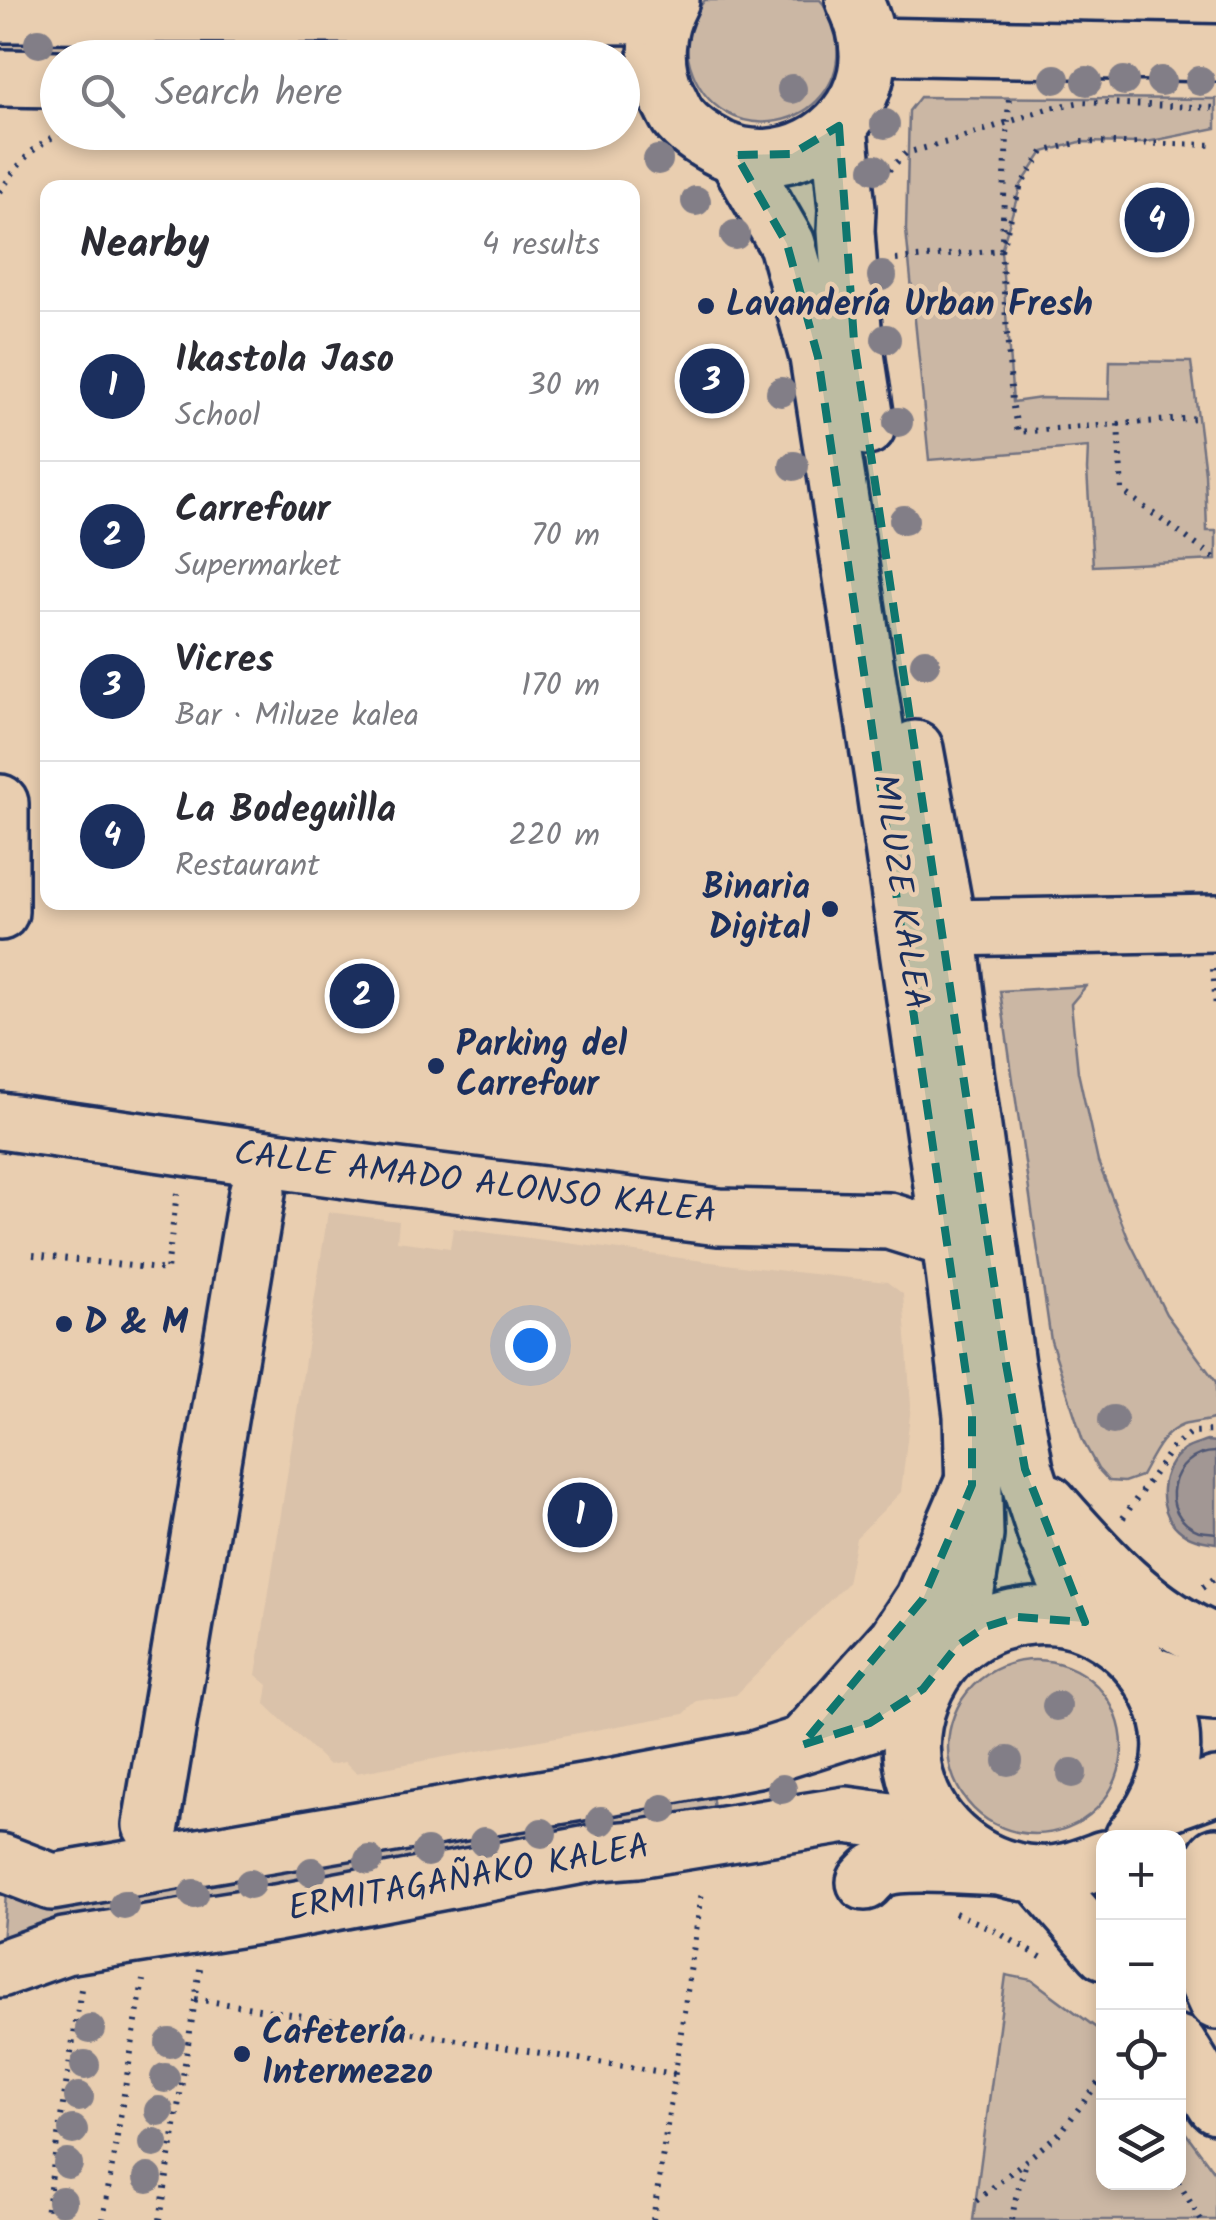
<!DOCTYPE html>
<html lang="en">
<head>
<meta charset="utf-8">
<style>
	:root { --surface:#fff; --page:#f2f2f3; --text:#2b2b33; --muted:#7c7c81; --line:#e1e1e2; --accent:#1b2f5e }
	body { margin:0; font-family:Kalam,sans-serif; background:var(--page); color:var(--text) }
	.controls { position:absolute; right:30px; bottom:30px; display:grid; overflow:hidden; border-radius:20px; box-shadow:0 5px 15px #0003 }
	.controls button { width:90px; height:90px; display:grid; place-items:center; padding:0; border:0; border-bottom:2px solid var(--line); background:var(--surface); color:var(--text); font:50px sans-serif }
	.you { position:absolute; left:530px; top:1345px; width:35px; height:35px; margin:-25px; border:8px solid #fff; border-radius:50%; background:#1a73e8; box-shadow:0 0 0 15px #1a73e833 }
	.badge { display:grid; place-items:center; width:65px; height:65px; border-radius:50%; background:var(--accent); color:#fff; font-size:32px; font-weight:700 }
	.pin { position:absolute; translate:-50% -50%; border:5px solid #fff; box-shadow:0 2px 10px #0006 }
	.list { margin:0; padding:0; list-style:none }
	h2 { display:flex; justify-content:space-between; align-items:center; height:130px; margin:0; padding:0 40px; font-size:42px }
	h2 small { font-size:32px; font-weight:400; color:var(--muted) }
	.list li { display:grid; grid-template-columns:65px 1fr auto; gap:30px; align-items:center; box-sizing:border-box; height:150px; padding:0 40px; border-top:2px solid var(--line) }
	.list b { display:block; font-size:38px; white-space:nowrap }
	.list p { margin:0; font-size:32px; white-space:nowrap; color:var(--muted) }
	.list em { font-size:32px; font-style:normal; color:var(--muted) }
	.icon { flex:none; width:55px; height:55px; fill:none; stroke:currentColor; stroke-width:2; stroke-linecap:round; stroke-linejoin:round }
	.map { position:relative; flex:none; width:1216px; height:2220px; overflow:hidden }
	.search { position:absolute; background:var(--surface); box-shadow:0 5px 15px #0003; left:40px; top:40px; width:600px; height:110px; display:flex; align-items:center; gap:25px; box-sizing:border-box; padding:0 35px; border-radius:55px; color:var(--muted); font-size:38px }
	.panel { position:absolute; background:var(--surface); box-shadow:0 5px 15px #0003; left:40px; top:180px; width:600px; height:730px; border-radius:20px }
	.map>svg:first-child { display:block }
</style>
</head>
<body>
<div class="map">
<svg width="1216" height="2220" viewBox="0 0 1216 2220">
	<rect width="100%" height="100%" fill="#e9ceb0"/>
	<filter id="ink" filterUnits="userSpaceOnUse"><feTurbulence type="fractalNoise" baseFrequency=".01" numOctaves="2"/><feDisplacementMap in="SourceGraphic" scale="20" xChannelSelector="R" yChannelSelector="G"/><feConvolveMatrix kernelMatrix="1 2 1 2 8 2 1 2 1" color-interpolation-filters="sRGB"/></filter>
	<g filter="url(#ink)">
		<!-- built -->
		<polygon fill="#dac2aa" points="328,1212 399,1221 397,1241 450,1248 453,1228 749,1267 887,1282 903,1294 911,1406 901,1492 856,1538 847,1583 736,1695 697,1701 684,1714 356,1773 345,1762 329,1765 265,1704 268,1685 256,1675"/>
		<!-- green -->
		<g fill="#cbb7a4" stroke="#737381" stroke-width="2.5">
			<path d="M705 0H820C831 12 836 26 837 42 846 130 718 157 690 65 683 43 690 17 705 0Z"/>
			<polygon points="0,37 553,41 553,58 211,58 0,53"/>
			<polygon points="920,97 1216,99 1216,128 1142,143 1080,142 1043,152 1021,185 1001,250 1013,402 1041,398 1109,399 1110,361 1191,362 1205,473 1207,531 1216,531 1216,560 1093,566 1087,470 1088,447 929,460 906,230 909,111"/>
			<path d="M1086 986 1071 1004 1078 1072 1098 1162 1128 1238 1166 1314 1216 1382V1418C1205 1422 1194 1422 1183 1425 1161 1433 1152 1457 1141 1476L1124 1482 1109 1481 1098 1469 1083 1441 1051 1341 1000 991Z"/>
			<circle cx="1035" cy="1747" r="87"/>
			<polygon points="712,1792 714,1811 2,1943 6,1893"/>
			<polygon points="1006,1975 1032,1980 1103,2033 1104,2182 1178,2182 1179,2124 1216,2174 1216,2220 973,2220"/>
		</g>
		<!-- water -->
		<path fill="#a29794" stroke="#6c6d7e" stroke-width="2.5" d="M1207 1441 1216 1442V1543C1202 1541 1189 1539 1178 1529 1155 1508 1159 1468 1184 1450 1190 1446 1199 1444 1207 1441Z"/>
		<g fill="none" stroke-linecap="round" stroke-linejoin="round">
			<!-- shore -->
			<path stroke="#515974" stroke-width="2.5" d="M1216 1452C1169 1452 1156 1515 1199 1531 1205 1532 1210 1532 1216 1533"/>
			<!-- minor casing -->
			<g stroke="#1b2f5e" stroke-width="62">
				<g id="minor">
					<polyline points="0,803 0,912"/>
					<polyline points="948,928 1216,923"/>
					<polyline points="0,1121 367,1173 719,1217 889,1221 950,1240"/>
					<polyline points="804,1743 896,1640 923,1599 972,1485"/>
					<polyline points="151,1825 257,1193"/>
					<polyline points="0,1862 52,1882 593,1790 757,1759 870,1723 923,1689"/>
					<path d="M865 1882C867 1880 873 1873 876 1871 897 1859 971 1866 997 1867"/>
					<polyline points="0,1969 65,1946 276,1913 599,1852 637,1849 846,1815 942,1828"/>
				</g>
			</g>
			<!-- major casing -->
			<g stroke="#1b2f5e" stroke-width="62">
				<g id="major">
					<path d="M671 0C655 30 652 65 667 96 671 103 674 111 678 117 689 131 705 141 721 149 780 175 852 139 866 75 872 49 865 23 854 0"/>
					<polyline points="0,14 662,16"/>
					<polyline points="868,46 1216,53"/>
					<polyline points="0,78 58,79"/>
					<polyline points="839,126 847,209 846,231 854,341 867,427"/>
					<polyline points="736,155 787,244 818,357 884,785 950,1240 972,1415 975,1535 957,1646"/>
					<polyline points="915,749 948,928 965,1071 1006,1364 1025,1469 1047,1537 1085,1622"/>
					<path d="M1048 1502C1095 1556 1147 1616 1216 1643"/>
					<polyline points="1150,1674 1193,1690 1216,1692"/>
					<polyline points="1155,1808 1216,1786"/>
					<path d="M1104 1859C1082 1867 1061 1876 1037 1874 981 1871 929 1832 915 1776 906 1742 914 1704 933 1674 947 1651 971 1632 997 1623 1025 1614 1059 1612 1087 1624 1145 1649 1186 1715 1167 1779 1160 1801 1148 1820 1133 1838"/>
					<polyline points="1038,1875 1104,1951"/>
					<polyline points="1178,1919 1216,2001"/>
					<polyline points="1191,1949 1205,1876 1216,1856"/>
					<polyline points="1178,2044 1216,2105"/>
				</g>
			</g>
			<!-- path -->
			<g stroke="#1b2f5e" stroke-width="6" stroke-dasharray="2.5 8" stroke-linecap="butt">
				<polyline points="889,170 906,153 955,140 1050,108 1081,102 1216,108"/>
				<path d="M0 192C20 162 29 149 62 132"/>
				<polyline points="1002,238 1009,96"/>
				<polyline points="1001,250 1021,185 1043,152 1080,142 1216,145"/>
				<polyline points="896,260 1001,250 1012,402 1018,432 1118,424 1122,491 1216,559"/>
				<polyline points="1118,424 1198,418"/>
				<polyline points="1213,969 1216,1008"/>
				<polyline points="33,1255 167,1270 177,1193"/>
				<polyline points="1123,1518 1172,1448 1191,1432 1216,1431"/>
				<polyline points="1203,1587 1216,1577"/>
				<polyline points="955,1913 992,1929 1046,1960"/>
				<polyline points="195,1999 675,2074"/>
				<polyline points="1178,2182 1201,2220"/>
				<polyline points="976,2201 1061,2132 1104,2075"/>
				<polyline points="45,2220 81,1989"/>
				<polyline points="103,2220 143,1980"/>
				<polyline points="160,2220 200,1969"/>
				<polyline points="653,2220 702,1891"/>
				<polyline points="1012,2220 1015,2201 1027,2159"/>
			</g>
			<!-- minor -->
			<use href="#minor" stroke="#e9ceb0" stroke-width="55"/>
			<!-- major -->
			<use href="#major" stroke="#e9ceb0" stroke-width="55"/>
		</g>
		<!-- trees -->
		<g fill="#827e87">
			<circle cx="39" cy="43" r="15"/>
			<circle cx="1055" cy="79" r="15"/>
			<circle cx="1087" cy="81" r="15"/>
			<circle cx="1124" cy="81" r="15"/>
			<circle cx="1161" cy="81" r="15"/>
			<circle cx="1200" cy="81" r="15"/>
			<circle cx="792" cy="89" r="15"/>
			<circle cx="885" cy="124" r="15"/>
			<circle cx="658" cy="160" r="15"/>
			<circle cx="875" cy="169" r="15"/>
			<circle cx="696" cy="201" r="15"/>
			<circle cx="735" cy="235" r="15"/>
			<circle cx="882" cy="276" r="15"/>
			<circle cx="886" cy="339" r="15"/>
			<circle cx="781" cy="392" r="15"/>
			<circle cx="898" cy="422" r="15"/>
			<circle cx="794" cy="466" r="15"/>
			<circle cx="904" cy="520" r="15"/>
			<circle cx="925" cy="663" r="15"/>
			<circle cx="1113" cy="1420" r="15"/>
			<circle cx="1057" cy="1706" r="15"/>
			<circle cx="1008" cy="1761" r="15"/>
			<circle cx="1072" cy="1773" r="15"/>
			<circle cx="782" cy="1789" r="15"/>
			<circle cx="663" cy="1809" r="15"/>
			<circle cx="601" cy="1821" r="15"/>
			<circle cx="542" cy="1833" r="15"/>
			<circle cx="484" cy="1842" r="15"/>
			<circle cx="427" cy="1852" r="15"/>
			<circle cx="369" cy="1860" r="15"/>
			<circle cx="312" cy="1872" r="15"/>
			<circle cx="250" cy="1884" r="15"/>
			<circle cx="194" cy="1894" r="15"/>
			<circle cx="124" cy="1905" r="15"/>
			<circle cx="90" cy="2029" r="15"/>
			<circle cx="170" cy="2043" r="15"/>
			<circle cx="85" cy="2065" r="15"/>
			<circle cx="165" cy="2078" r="15"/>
			<circle cx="79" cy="2097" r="15"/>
			<circle cx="159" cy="2111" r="15"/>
			<circle cx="73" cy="2130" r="15"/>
			<circle cx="154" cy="2143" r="15"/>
			<circle cx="68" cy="2164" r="15"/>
			<circle cx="148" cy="2178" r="15"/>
			<circle cx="62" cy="2201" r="15"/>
		</g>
	</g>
	<!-- marked area -->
	<path fill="#0f766e" fill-opacity="0.2" stroke="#0f766e" stroke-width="8" stroke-dasharray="20 12" stroke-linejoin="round" d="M839 126 854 341 1006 1364 1025 1469 1085 1622 1017 1617 985 1627 957 1646 923 1689 870 1723 802 1745 923 1599 972 1485V1415L818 357 787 244 736 155 792 154Z"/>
	<!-- markers -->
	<g fill="#1b2f5e" stroke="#e9ceb0" stroke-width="4">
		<circle cx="706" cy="306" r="10"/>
		<circle cx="830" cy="909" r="10"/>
		<circle cx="436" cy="1066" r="10"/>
		<circle cx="64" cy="1324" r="10"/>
		<circle cx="242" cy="2054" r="10"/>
	</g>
	<g text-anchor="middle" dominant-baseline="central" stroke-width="9" stroke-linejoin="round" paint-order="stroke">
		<!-- poi labels -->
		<g font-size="35" font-weight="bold" fill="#1b2f5e" stroke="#e9ceb0" text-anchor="start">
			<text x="726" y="306">Lavandería Urban Fresh</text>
			<text x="810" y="889" text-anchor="end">Binaria<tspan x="810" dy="40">Digital</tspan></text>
			<text x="456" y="1046">Parking del<tspan x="456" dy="40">Carrefour</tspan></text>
			<text x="84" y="1324">D &amp; M</text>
			<text x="262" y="2034">Cafetería<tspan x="262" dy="40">Intermezzo</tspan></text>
		</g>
		<!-- street labels -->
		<g font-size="35" fill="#1b2f5e" stroke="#e9ceb0">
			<text transform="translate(899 892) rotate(82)">MILUZE KALEA</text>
			<text transform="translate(475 1184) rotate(7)">CALLE AMADO ALONSO KALEA</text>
			<text transform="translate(469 1879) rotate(-10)">ERMITAGAÑAKO KALEA</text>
		</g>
	</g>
</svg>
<div class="controls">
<button>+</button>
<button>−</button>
<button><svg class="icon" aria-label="locate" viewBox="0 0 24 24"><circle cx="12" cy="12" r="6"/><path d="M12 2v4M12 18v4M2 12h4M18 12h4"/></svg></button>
<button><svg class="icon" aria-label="layers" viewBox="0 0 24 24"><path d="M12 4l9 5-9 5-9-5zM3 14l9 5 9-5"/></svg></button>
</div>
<div class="you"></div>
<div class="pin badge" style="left:580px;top:1515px">1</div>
<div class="pin badge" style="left:362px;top:996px">2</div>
<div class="pin badge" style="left:712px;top:381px">3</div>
<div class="pin badge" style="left:1157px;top:220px">4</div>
<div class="search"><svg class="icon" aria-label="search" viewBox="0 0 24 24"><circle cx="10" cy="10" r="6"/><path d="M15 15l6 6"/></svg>Search here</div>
<section class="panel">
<h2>Nearby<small>4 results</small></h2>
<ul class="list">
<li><span class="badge">1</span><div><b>Ikastola Jaso</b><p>School</p></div><em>30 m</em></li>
<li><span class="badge">2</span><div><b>Carrefour</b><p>Supermarket</p></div><em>70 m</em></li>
<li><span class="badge">3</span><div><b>Vicres</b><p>Bar · Miluze kalea</p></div><em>170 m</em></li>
<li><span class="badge">4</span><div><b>La Bodeguilla</b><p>Restaurant</p></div><em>220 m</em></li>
</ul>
</section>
</div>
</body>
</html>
